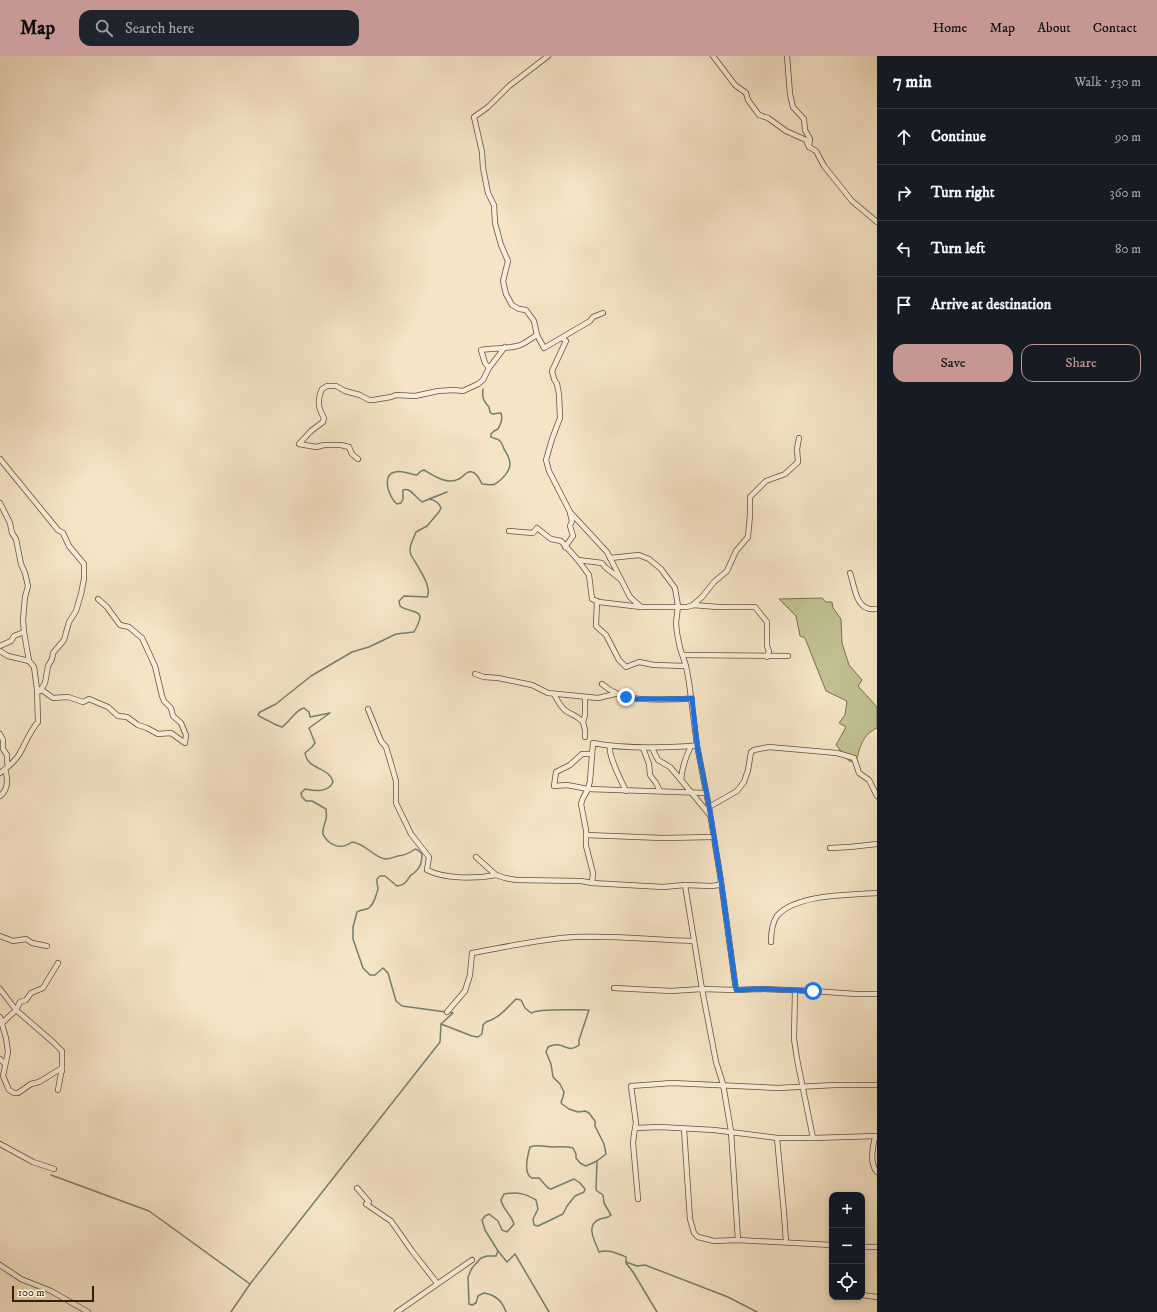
<!DOCTYPE html>
<html lang="en">
<head>
<meta charset="utf-8">
<style>
	:root { --surface:#171b24; --page:#20242c; --text:#f1f3f6; --muted:#9ea1a6; --line:#363941; --accent:#c59692 }
	body { margin:0; font-family:"IM FELL DW Pica",serif; background:var(--page); color:var(--text) }
	.controls { position:absolute; right:12px; bottom:12px; display:grid; overflow:hidden; border-radius:8px; box-shadow:0 2px 6px #0003 }
	.controls button { width:36px; height:36px; display:grid; place-items:center; padding:0; border:0; border-bottom:1px solid var(--line); background:var(--surface); color:var(--text); font:20px sans-serif }
	.scale { position:absolute; left:12px; bottom:10px; width:82px; box-sizing:border-box; padding-left:4px; border:2px solid #361e08; border-top:0; font-size:11px; line-height:14px; white-space:nowrap; color:#361e08; -webkit-text-stroke:3px #f8edda; paint-order:stroke }
	.stop { position:absolute; width:12px; height:12px; margin:-9px; border:3px solid #1a73e8; border-radius:50%; background:#fff }
	.stop.end { background:#1a73e8; border-color:#fff; box-shadow:0 1px 4px #0008 }
	.list { margin:0; padding:0; list-style:none }
	h2 { display:flex; justify-content:space-between; align-items:center; height:52px; margin:0; padding:0 16px; font-size:17px }
	h2 small { font-size:13px; font-weight:400; color:var(--muted) }
	.list li { display:grid; grid-template-columns:26px 1fr auto; gap:12px; align-items:center; box-sizing:border-box; height:56px; padding:0 16px; border-top:1px solid var(--line) }
	.list b { display:block; font-size:15px; white-space:nowrap }
	.list em { font-size:13px; font-style:normal; color:var(--muted) }
	.actions { display:flex; gap:8px; padding:12px 16px }
	.actions a { flex:1; padding:9px 0; border:1px solid var(--accent); border-radius:12px; text-align:center; font-size:14px; color:var(--accent) }
	.actions .main { background:var(--accent); color:#111 }
	.icon { flex:none; width:22px; height:22px; fill:none; stroke:currentColor; stroke-width:2; stroke-linecap:round; stroke-linejoin:round }
	.map { position:relative; flex:none; width:877px; height:1256px; overflow:hidden }
	header { display:flex; align-items:center; gap:24px; box-sizing:border-box; height:56px; padding:0 20px; background:var(--accent); color:#111 }
	header strong { font-size:19px }
	nav { display:flex; gap:22px; margin-inline-start:auto; font-size:14px }
	.search { width:280px; height:36px; background:var(--page); display:flex; align-items:center; gap:10px; box-sizing:border-box; padding:0 14px; border-radius:12px; color:var(--muted); font-size:15px }
	main { display:flex }
	aside { flex:1; background:var(--surface) }
	.map>svg:first-child { display:block }
</style>
</head>
<body>
<header>
<strong>Map</strong>
<div class="search"><svg class="icon" aria-label="search" viewBox="0 0 24 24"><circle cx="10" cy="10" r="6"/><path d="M15 15l6 6"/></svg>Search here</div>
<nav><a>Home</a><a>Map</a><a>About</a><a>Contact</a></nav>
</header>
<main>
<div class="map">
<svg width="877" height="1256" viewBox="0 0 877 1256">
	<rect width="100%" height="100%" fill="#f5e4c6"/>
	<filter id="stains"><feTurbulence type="fractalNoise" baseFrequency=".005" numOctaves="4"/><feColorMatrix values="0 0 0 0 .2 0 0 0 0 .09 0 0 0 0 .02 0 0 0 .5 -.17"/></filter>
	<radialGradient id="worn" r=".72"><stop offset=".6" stop-color="#630" stop-opacity="0"/><stop offset="1" stop-color="#630" stop-opacity=".3"/></radialGradient>
	<!-- green -->
	<path fill="#c1c292" stroke="#7c704d" d="M822 542 826 546H832L833 552 841 563 842 587 849 609 862 624 858 630 877 651V672C862 679 860 691 856 706L849 705 836 689 846 671 839 667 845 659 847 645 826 635 805 582 800 580 796 560 779 543Z"/>
	<g fill="none" stroke-linecap="round" stroke-linejoin="round">
		<!-- stream -->
		<g stroke="#737f6f" stroke-width="1.5">
			<path d="M446 956 402 950 396 945 388 917 383 912 375 919H370L363 912 353 883V871L357 856C360 854 364 854 367 853 374 850 376 839 378 833L377 827V823L380 820H385L397 830C406 829 406 825 411 819 413 818 415 817 416 815 421 811 422 804 422 798L418 794 415 793C410 797 405 799 398 800 394 801 390 803 385 803 373 801 365 787 352 786 344 792 337 792 329 786 327 784 324 781 323 778 322 773 325 768 326 763 327 760 326 756 326 753L312 745H306L302 741 301 737 305 733C315 735 328 737 333 726 329 710 308 715 305 697L312 691 315 687 309 672 330 657 310 661 309 656 304 652C295 654 290 666 282 671 278 670 260 661 258 659L260 656 276 648 311 620 352 596 369 591 396 578 414 576C429 550 412 559 400 550L399 545 404 540 427 541C433 531 416 508 411 499 408 491 413 484 416 476L427 470 439 456 441 452C439 446 435 444 429 443L447 436 422 446C415 441 410 431 403 434V443L401 447 397 448C389 442 381 419 395 416 402 414 409 418 417 419L421 415 424 414C434 420 447 429 459 423 464 421 466 414 472 416 477 417 480 424 482 428 487 428 491 430 495 428 502 424 510 415 510 408 510 402 507 398 504 393 503 390 502 387 500 385 498 382 494 383 491 381V378L494 375 498 373C501 367 503 363 501 357L492 358 490 356 489 351C483 345 482 341 483 333"/>
			<path d="M449 956 453 957 441 968 472 980 478 981 482 978 483 969 486 966C498 963 507 952 516 943L521 944 525 952 531 957C539 952 577 954 589 954L579 984V989C566 999 564 983 548 991L546 996 551 1008 553 1021 560 1028 564 1036 563 1041 561 1046 562 1048 569 1053 578 1056 585 1055 589 1057 595 1065V1070L604 1088 606 1098 597 1105 586 1110 580 1107 576 1102V1098L573 1092C566 1090 561 1091 553 1091 544 1091 539 1088 530 1091 528 1098 523 1118 532 1122 533 1122 538 1122 539 1122L548 1132 551 1133 574 1123 580 1127 585 1133 584 1136 575 1140 567 1150 563 1158 538 1170 534 1169 533 1163 538 1153 536 1144C525 1137 517 1136 504 1138L501 1144C503 1154 511 1158 514 1168L507 1176 502 1174 498 1165 489 1158 485 1160 482 1164 485 1174 498 1195 496 1200H487L481 1202 472 1212 468 1221 469 1248 472 1249 476 1247 478 1240 484 1237C496 1239 502 1245 506 1256"/>
			<path d="M597 1105 596 1133 597 1135 603 1139 604 1147 611 1159C607 1163 604 1161 600 1163 584 1169 596 1187 599 1196 609 1193 617 1197 626 1201V1206L637 1210 645 1209 728 1241 757 1256"/>
			<polyline points="51,1119 149,1155 250,1228"/>
			<polyline points="498,1195 507,1206 515,1198 549,1256"/>
			<polyline points="626,1207 633,1216 657,1256"/>
			<polyline points="231,1256 250,1228 440,986 441,968"/>
		</g>
		<!-- minor casing -->
		<g stroke="#665038" stroke-width="6">
			<g id="minor">
				<polyline points="713,0 735,29 746,37 748,44 759,59 768,62 786,75 806,84 809,91"/>
				<polyline points="787,0 790,38 793,51 804,63 805,74 810,83 809,91 816,95 824,110 852,145 877,166"/>
				<polyline points="537,279 544,292 590,265 593,261 603,257"/>
				<polyline points="562,282 566,285 565,287 552,315 554,323 557,328 559,338 560,362 552,383 546,404 549,415 570,456 607,496 630,541 641,551"/>
				<path d="M505 291 489 312 485 307 481 294C493 292 506 293 517 290 524 289 531 282 537 279L534 265 526 254 519 253 512 249 506 238 503 225 508 205 501 189 495 167 494 149 488 137 483 112 482 96 474 61 488 51 509 30 548 0"/>
				<polyline points="0,403 58,474 63,477 69,490 84,508 84,523 81,538 76,555 69,566 64,584 53,597 52,603 48,610 45,627 40,635"/>
				<path d="M358 403 352 398 349 391 341 389H324L316 391 299 388 311 375 323 366 324 362C318 352 317 344 322 333L327 330H336L345 335 360 339 369 344H373L391 341 396 339 415 340 438 335 454 334 463 335 478 328 483 324 489 312"/>
				<path d="M0 447 10 467 12 477 16 483 21 508 25 517 28 530 25 541 23 564 24 576 29 605 34 611 37 633 38 666C30 675 26 686 20 697 16 704 7 712 0 717"/>
				<polyline points="509,475 533,477 537,472 551,483 561,485 578,504 602,507 605,511 620,523"/>
				<polyline points="565,491 573,480 570,470 572,465 570,457"/>
				<polyline points="610,502 639,499 649,503 661,513 675,532 678,550 676,567 677,577 680,592 686,610 689,626 697,689 709,751 721,825 736,934"/>
				<polyline points="578,504 589,519 592,543 599,546 641,551 687,551 693,549 718,551 755,551 767,566 767,590 769,595 767,601"/>
				<path d="M850 517C854 527 855 548 867 552 870 554 874 553 877 553"/>
				<polyline points="597,545 596,570 606,579 619,604 626,611 639,606 654,609 686,610"/>
				<polyline points="693,549 702,541 714,526 727,515 736,495 748,481 750,459 750,441 766,425 785,418 798,406 797,393 799,382"/>
				<polyline points="0,590 11,585 14,580 24,576"/>
				<polyline points="0,595 8,600 29,605"/>
				<polyline points="683,599 788,600"/>
				<polyline points="475,618 484,621 498,622 532,629 548,637 598,642 615,638"/>
				<path d="M602 628C624 648 656 643 684 643L692 642"/>
				<polyline points="37,633 42,634 53,642 68,641 83,646 89,643 108,651 118,660 127,661 138,669 147,672 158,678 171,677 185,687 186,679 181,667 173,660 171,652 164,645 162,640 155,610 142,582 129,571 120,569 107,551 98,543"/>
				<path d="M554 638C557 644 561 651 566 655 574 660 575 658 583 666"/>
				<polyline points="585,641 585,659 583,666 585,674 585,681"/>
				<path d="M368 653 381 685 386 691 392 711 396 725V747L411 778 429 801 427 814C445 823 475 823 496 819"/>
				<polyline points="0,678 3,684 3,693 7,699 7,705 8,710"/>
				<path d="M610 690C608 700 621 724 626 735"/>
				<path d="M691 690C685 702 682 712 681 724L709 758"/>
				<polyline points="643,692 649,708 650,719 656,727 660,735"/>
				<polyline points="652,692 658,704 670,711 681,724"/>
				<polyline points="592,698 582,698 570,709 556,716 554,730 567,729 588,733 706,737"/>
				<path d="M0 740C8 734 8 723 5 713"/>
				<polyline points="709,751 737,735 744,726 748,714 751,696 754,694 769,691 837,697 854,702 859,717 869,724 877,740"/>
				<polyline points="586,779 663,782 713,781"/>
				<polyline points="830,792 850,791 877,788"/>
				<polyline points="476,801 496,819 505,822 516,824 581,825 592,827 663,831 685,829 711,830 719,829 721,825"/>
				<path d="M592 827 593 817 586 790V774L581 748 583 742 588 733 590 725 593 687C619 692 646 692 672 691 681 690 689 691 697 689"/>
				<polyline points="685,829 702,933 716,1006 723,1028 731,1075 738,1184"/>
				<polyline points="0,880 13,885 26,883 32,887 47,890"/>
				<path d="M771 886C771 878 772 867 777 860 795 838 850 839 877 837"/>
				<polyline points="614,932 671,935 702,933 736,934 760,933 813,935 856,938 877,938"/>
				<polyline points="0,933 16,954 53,986 62,995 62,1015"/>
				<polyline points="795,935 794,983 797,1003 813,1082"/>
				<path d="M447 956 465 935 470 919 472 897C506 891 540 883 574 881 614 879 654 884 693 885"/>
				<polyline points="0,961 6,982 8,996 3,1020 9,1034 14,1037 18,1037 31,1028 39,1026 62,1012 58,1034"/>
				<polyline points="1,968 16,954 20,946 26,944 31,937 43,932 58,907"/>
				<polyline points="0,1003 5,1008"/>
				<polyline points="636,1072 660,1071 714,1074 777,1082 813,1082 877,1080"/>
				<polyline points="684,1073 690,1163 694,1177 698,1181 714,1185 738,1184 832,1189"/>
				<path d="M875 1081C873 1091 869 1107 877 1116"/>
				<polyline points="777,1082 784,1157 786,1186"/>
				<polyline points="0,1088 33,1106 54,1113"/>
				<polyline points="357,1132 369,1146 366,1148 391,1165 412,1195 437,1227"/>
				<polyline points="638,1143 633,1087 634,1078 636,1067 631,1030 672,1027 778,1032 835,1029 877,1029"/>
				<polyline points="862,1191 877,1191"/>
				<polyline points="0,1209 21,1223 51,1235 88,1256"/>
				<polyline points="862,1239 877,1241"/>
				<polyline points="397,1256 472,1204"/>
			</g>
		</g>
		<!-- minor -->
		<use href="#minor" stroke="#f8edda" stroke-width="4.5"/>
	</g>
	<g fill="none" stroke-linecap="round" stroke-linejoin="round">
		<!-- route -->
		<polyline stroke="#1a73e8" stroke-width="5" points="626,641 636,643 684,643 692,642 697,689 709,750 721,825 736,934 760,933 813,935"/>
	</g>
	<rect width="100%" height="100%" filter="url(#stains)"/>
	<rect width="100%" height="100%" fill="url(#worn)"/>
</svg>
<div class="controls">
<button>+</button>
<button>−</button>
<button><svg class="icon" aria-label="locate" viewBox="0 0 24 24"><circle cx="12" cy="12" r="6"/><path d="M12 2v4M12 18v4M2 12h4M18 12h4"/></svg></button>
</div>
<div class="scale">100 m</div>
<div class="stop" style="left:813px;top:935px"></div>
<div class="stop end" style="left:626px;top:641px"></div>
</div>
<aside>
<h2>7 min<small>Walk · 530 m</small></h2>
<ul class="list">
<li><svg class="icon" aria-label="ahead" viewBox="0 0 24 24"><path d="M12 20V5M6 11l6-6 6 6"/></svg><div><b>Continue</b></div><em>90 m</em></li>
<li><svg class="icon" aria-label="right" viewBox="0 0 24 24"><path d="M7 20v-9h11M14 6l5 5-5 5"/></svg><div><b>Turn right</b></div><em>360 m</em></li>
<li><svg class="icon" aria-label="left" viewBox="0 0 24 24"><path d="M17 20v-9H6M10 6l-5 5 5 5"/></svg><div><b>Turn left</b></div><em>80 m</em></li>
<li><svg class="icon" aria-label="arrive" viewBox="0 0 24 24"><path d="M6 21V4h12l-3 4 3 4H6"/></svg><div><b>Arrive at destination</b></div></li>
</ul>
<div class="actions"><a class="main">Save</a><a>Share</a></div>
</aside>
</main>
</body>
</html>
